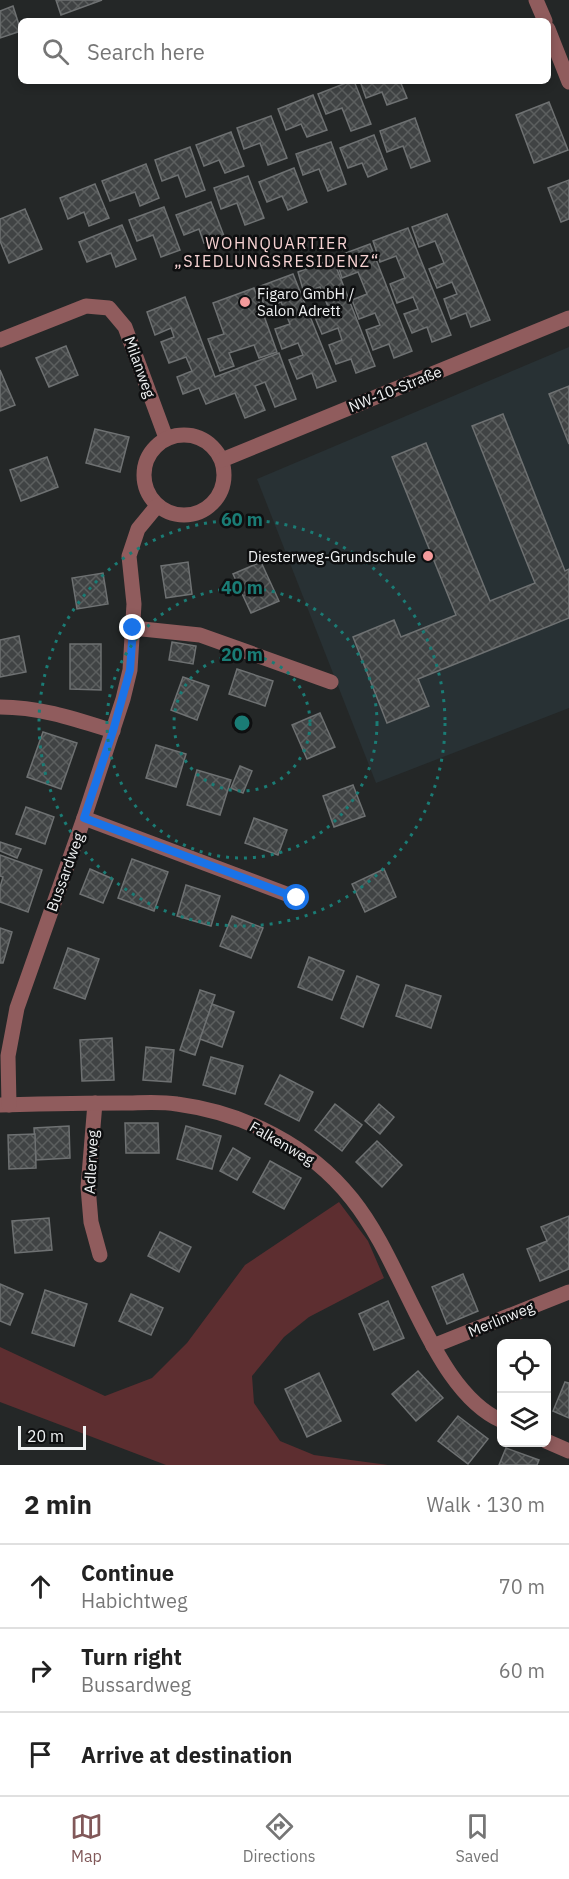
<!DOCTYPE html>
<html lang="en">
<head>
<meta charset="utf-8">
<style>
	:root { --surface:#fff; --page:#f2f2f2; --text:#222; --muted:#767676; --line:#e0e0e0; --accent:#815859 }
	body { margin:0; font-family:"IBM Plex Sans",sans-serif; background:var(--page); color:var(--text) }
	.controls { position:absolute; right:18px; bottom:18px; display:grid; overflow:hidden; border-radius:9px; box-shadow:0 3px 9px #0003 }
	.controls button { width:54px; height:54px; display:grid; place-items:center; padding:0; border:0; border-bottom:2px solid var(--line); background:var(--surface); color:var(--text); font:30px sans-serif }
	.scale { position:absolute; left:18px; bottom:15px; width:68px; box-sizing:border-box; padding-left:6px; border:3px solid #f0f2f3; border-top:0; font-size:16px; line-height:21px; white-space:nowrap; color:#f0f2f3; -webkit-text-stroke:4px #0e0f10; paint-order:stroke }
	.stop { position:absolute; width:18px; height:18px; margin:-14px; border:4px solid #1a73e8; border-radius:50%; background:#fff }
	.stop.end { background:#1a73e8; border-color:#fff; box-shadow:0 2px 6px #0008 }
	.list { margin:0; padding:0; list-style:none }
	h2 { display:flex; justify-content:space-between; align-items:center; height:78px; margin:0; padding:0 24px; font-size:26px }
	h2 small { font-size:20px; font-weight:400; color:var(--muted) }
	.list li { display:grid; grid-template-columns:39px 1fr auto; gap:18px; align-items:center; box-sizing:border-box; height:84px; padding:0 24px; border-top:2px solid var(--line) }
	.list b { display:block; font-size:22px; white-space:nowrap }
	.list p { margin:0; font-size:20px; white-space:nowrap; color:var(--muted) }
	.list em { font-size:20px; font-style:normal; color:var(--muted) }
	.icon { flex:none; width:33px; height:33px; fill:none; stroke:currentColor; stroke-width:2; stroke-linecap:round; stroke-linejoin:round }
	.map { position:relative; flex:none; width:569px; height:1465px; overflow:hidden }
	.search { position:absolute; background:var(--surface); box-shadow:0 3px 9px #0003; left:18px; right:18px; top:18px; height:66px; display:flex; align-items:center; gap:15px; box-sizing:border-box; padding:0 21px; border-radius:9px; color:var(--muted); font-size:22px }
	.sheet { height:330px; background:var(--surface) }
	nav { display:flex; justify-content:space-around; align-items:center; box-sizing:border-box; height:84px; border-top:2px solid var(--line); background:var(--surface); font-size:16px; color:var(--muted) }
	nav a { display:grid; justify-items:center; gap:3px }
	nav .on { color:var(--accent) }
	.map>svg:first-child { display:block }
</style>
</head>
<body>
<div class="map">
<svg width="569" height="1465" viewBox="0 0 569 1465">
	<defs>
		<pattern id="building-cross-hatch" width="8" height="8" patternUnits="userSpaceOnUse" patternTransform="scale(1.5)"><rect width="8" height="8" fill="#404344"/><path d="M0 0l8 8M0 8l8-8" fill="none" stroke="#5c5f5f"/></pattern>
	</defs>
	<rect width="100%" height="100%" fill="#242727"/>
	<!-- built -->
	<polygon fill="#283134" points="569,347 569,708 376,783 257,479"/>
	<!-- green -->
	<polygon fill="#5d2e30" points="339,1202 368,1241 384,1278 309,1317 284,1337 252,1376 254,1403 280,1441 314,1455 388,1465 166,1465 0,1402 0,1347 105,1396 152,1378 187,1343 245,1265"/>
	<!-- building -->
	<g fill="url(#building-cross-hatch)" stroke="#6e7172" stroke-width="1.5">
		<polygon points="56,0 102,0 61,15"/>
		<polygon points="13,6 21,31 0,38 0,11"/>
		<polygon points="351,81 354,81 371,124 351,131 342,108 326,114 318,94"/>
		<polygon points="360,81 400,81 407,98 387,105 382,92 366,98"/>
		<polygon points="313,95 327,130 307,137 301,124 286,130 278,109"/>
		<polygon points="549,102 568,150 534,163 516,115"/>
		<polygon points="271,116 287,158 268,165 260,143 244,149 237,128"/>
		<polygon points="415,118 430,161 411,168 403,146 387,152 380,131"/>
		<polygon points="231,132 244,166 225,173 219,160 204,166 196,145"/>
		<polygon points="374,135 387,169 368,177 362,163 348,168 340,148"/>
		<polygon points="331,142 346,184 328,191 319,169 303,175 296,154"/>
		<polygon points="190,147 205,190 186,197 178,175 162,181 155,160"/>
		<polygon points="146,164 159,198 140,206 135,192 110,201 102,181"/>
		<polygon points="294,168 307,202 288,210 282,196 267,202 259,182"/>
		<polygon points="248,176 264,218 245,225 237,203 221,209 214,188"/>
		<polygon points="569,180 569,219 561,222 548,188"/>
		<polygon points="95,184 109,218 89,226 84,212 68,219 60,198"/>
		<polygon points="211,202 224,236 204,243 199,229 184,235 176,215"/>
		<polygon points="164,207 180,250 161,257 153,235 137,241 129,220"/>
		<polygon points="25,209 42,249 9,263 0,241 0,219"/>
		<polygon points="447,214 490,320 471,327 466,313 451,319 444,299 457,294 452,282 437,288 429,269 444,263 435,241 419,247 412,227"/>
		<polygon points="122,225 136,259 116,267 111,253 87,262 79,242"/>
		<polygon points="408,228 451,335 432,342 427,327 412,333 404,314 418,309 413,297 397,303 390,284 405,278 396,256 380,262 373,241"/>
		<polygon points="370,244 412,351 394,358 389,344 373,350 366,330 380,325 375,313 359,319 352,300 367,294 358,272 342,278 335,257"/>
		<polygon points="333,259 375,366 356,373 351,359 336,364 329,345 342,340 338,328 322,334 314,315 329,309 320,287 304,293 298,272"/>
		<polygon points="293,274 336,381 317,388 312,373 297,379 289,360 303,355 298,343 282,349 275,329 290,324 281,302 265,308 258,287"/>
		<polygon points="254,288 277,352 259,358 254,345 229,353 234,366 220,371 208,339 224,334 213,303"/>
		<polygon points="185,297 215,377 279,353 296,399 275,407 265,382 255,386 265,410 245,418 235,393 206,404 199,388 183,394 177,377 192,371 186,357 169,363 161,342 174,337 171,328 155,335 147,312"/>
		<polygon points="66,346 78,375 49,387 36,358"/>
		<polygon points="0,370 15,405 0,411"/>
		<polygon points="569,386 569,444 549,394"/>
		<polygon points="503,414 565,571 569,569 569,618 418,679 429,706 387,723 353,637 394,620 401,637 456,615 392,457 426,443 490,601 535,583 472,426"/>
		<polygon points="95,429 129,437 120,472 86,463"/>
		<polygon points="47,457 58,487 21,501 10,470"/>
		<polygon points="188,562 192,594 166,598 161,566"/>
		<polygon points="261,562 279,601 251,613 233,574"/>
		<polygon points="103,573 108,604 77,609 72,578"/>
		<polygon points="19,636 26,672 0,677 0,640"/>
		<polygon points="172,642 196,646 193,664 169,660"/>
		<polygon points="70,644 101,644 101,690 70,689"/>
		<polygon points="237,669 273,681 265,706 229,694"/>
		<polygon points="183,677 209,686 197,720 171,710"/>
		<polygon points="320,713 335,747 307,759 292,725"/>
		<polygon points="43,732 77,743 61,789 27,777"/>
		<polygon points="156,745 186,754 176,787 146,778"/>
		<polygon points="240,766 252,771 243,793 231,788"/>
		<polygon points="197,770 231,780 220,815 187,805"/>
		<polygon points="353,785 365,816 334,827 323,796"/>
		<polygon points="26,807 54,817 45,844 16,834"/>
		<polygon points="254,818 287,830 278,855 245,843"/>
		<polygon points="0,842 21,849 17,858 0,851"/>
		<polygon points="0,855 42,870 28,912 0,902 0,887 3,877 0,876"/>
		<polygon points="132,859 168,872 154,911 118,898"/>
		<polygon points="90,869 113,879 103,903 80,894"/>
		<polygon points="384,869 396,897 365,912 352,884"/>
		<polygon points="186,885 220,896 211,926 177,916"/>
		<polygon points="232,916 263,928 251,958 220,946"/>
		<polygon points="0,928 12,932 3,963 0,963"/>
		<polygon points="68,948 99,959 85,999 54,988"/>
		<polygon points="309,957 344,971 332,1000 298,987"/>
		<polygon points="357,976 379,985 363,1027 341,1018"/>
		<polygon points="406,985 441,996 431,1028 396,1016"/>
		<polygon points="200,990 215,995 195,1055 180,1050"/>
		<polygon points="212,1004 234,1012 222,1047 200,1039"/>
		<polygon points="112,1038 114,1080 82,1081 80,1040"/>
		<polygon points="146,1047 174,1050 171,1082 143,1080"/>
		<polygon points="211,1057 243,1066 235,1094 203,1085"/>
		<polygon points="280,1075 313,1092 299,1121 265,1104"/>
		<polygon points="335,1104 362,1125 342,1151 315,1130"/>
		<polygon points="379,1104 394,1117 380,1134 365,1121"/>
		<polygon points="125,1123 158,1123 159,1153 126,1153"/>
		<polygon points="69,1126 70,1158 36,1160 34,1128"/>
		<polygon points="186,1126 221,1136 212,1169 177,1159"/>
		<polygon points="35,1134 36,1168 9,1169 8,1135"/>
		<polygon points="377,1141 402,1165 382,1187 356,1162"/>
		<polygon points="233,1148 250,1158 237,1180 220,1171"/>
		<polygon points="270,1161 301,1178 284,1209 253,1192"/>
		<polygon points="569,1216 569,1269 540,1281 527,1249 547,1241 541,1227"/>
		<polygon points="49,1218 52,1250 15,1253 12,1221"/>
		<polygon points="160,1232 191,1247 179,1272 148,1256"/>
		<polygon points="463,1274 478,1311 447,1324 432,1287"/>
		<polygon points="0,1284 23,1294 10,1325 0,1321"/>
		<polygon points="45,1290 87,1304 74,1346 32,1333"/>
		<polygon points="131,1294 163,1308 151,1335 119,1321"/>
		<polygon points="388,1301 404,1338 374,1350 359,1314"/>
		<polygon points="418,1371 443,1398 416,1421 392,1394"/>
		<polygon points="319,1373 341,1421 307,1437 285,1389"/>
		<polygon points="565,1382 569,1383 569,1418 553,1411"/>
		<polygon points="458,1416 488,1439 468,1464 438,1441"/>
		<polygon points="506,1448 539,1460 537,1465 499,1465"/>
	</g>
	<g fill="none" stroke-linecap="round" stroke-linejoin="round">
		<!-- minor -->
		<g stroke="#905c5d" stroke-width="15">
			<polyline points="536,0 545,21"/>
			<polyline points="548,29 569,82"/>
			<polyline points="0,340 86,306 109,308 125,327 166,438"/>
			<circle cx="184" cy="475" r="40"/>
			<polyline points="222,460 569,318"/>
			<polyline points="133,628 200,635 331,682"/>
			<path d="M0 707C40 707 75 719 113 731"/>
			<polyline points="84,818 297,898"/>
			<polyline points="95,1103 88,1187 91,1222 100,1255"/>
			<path d="M0 1105C41 1104 82 1103 122 1103 140 1103 159 1101 177 1104 244 1113 309 1145 352 1199 379 1233 396 1274 416 1313 435 1351 461 1403 502 1421"/>
			<polyline points="9,1105 8,1056 17,1008 84,818 123,699 130,670 134,604 129,556 138,529 157,506"/>
			<polyline points="433,1346 569,1292"/>
			<polyline points="546,1441 569,1451"/>
		</g>
	</g>
	<g fill="none" stroke-linecap="round" stroke-linejoin="round">
		<!-- route -->
		<polyline stroke="#1a73e8" stroke-width="8" points="133,628 130,670 113,731 84,818 297,898"/>
	</g>
	<!-- distance rings -->
	<g fill="none" stroke="#1a7c75" stroke-width="3" stroke-dasharray="3 6">
		<circle cx="242" cy="723" r="68"/>
		<circle cx="242" cy="723" r="135"/>
		<circle cx="242" cy="723" r="203"/>
	</g>
	<!-- markers -->
	<g fill="#f59b9c" stroke="#0e0f10" stroke-width="2">
		<circle cx="245" cy="302" r="6"/>
		<circle cx="428" cy="556" r="6"/>
	</g>
	<g text-anchor="middle" dominant-baseline="central" stroke-width="5" stroke-linejoin="round" paint-order="stroke">
		<!-- poi labels -->
		<g font-size="15" fill="#f0f2f3" stroke="#0e0f10" text-anchor="start">
			<text x="257" y="293">Figaro GmbH /<tspan x="257" dy="17">Salon Adrett</tspan></text>
			<text x="416" y="556" text-anchor="end">Diesterweg-Grundschule</text>
		</g>
		<!-- street labels -->
		<g font-size="15" fill="#f0f2f3" stroke="#0e0f10">
			<text transform="translate(140 367) rotate(70)">Milanweg</text>
			<text transform="translate(395 389) rotate(-22)">NW-10-Straße</text>
			<text transform="translate(65 872) rotate(-70)">Bussardweg</text>
			<text transform="translate(282 1143) rotate(30)">Falkenweg</text>
			<text transform="translate(91 1162) rotate(-87)">Adlerweg</text>
			<text transform="translate(501 1319) rotate(-22)">Merlinweg</text>
		</g>
		<!-- neighbourhood labels -->
		<g font-size="16" letter-spacing="1.5" fill="#f6d2d2" stroke="#0e0f10">
			<text x="277" y="243">WOHNQUARTIER<tspan x="277" dy="18">„SIEDLUNGSRESIDENZ“</tspan></text>
		</g>
	</g>
	<circle cx="242" cy="723" r="9" fill="#1a7c75" stroke="#0e0f10" stroke-width="3"/>
	<g font-size="18" text-anchor="middle" font-weight="bold" fill="#1a7c75" stroke="#0e0f10" stroke-width="5" stroke-linejoin="round" paint-order="stroke">
		<text x="242" y="526">60 m</text>
		<text x="242" y="594">40 m</text>
		<text x="242" y="661">20 m</text>
	</g>
</svg>
<div class="controls">
<button><svg class="icon" aria-label="locate" viewBox="0 0 24 24"><circle cx="12" cy="12" r="6"/><path d="M12 2v4M12 18v4M2 12h4M18 12h4"/></svg></button>
<button><svg class="icon" aria-label="layers" viewBox="0 0 24 24"><path d="M12 4l9 5-9 5-9-5zM3 14l9 5 9-5"/></svg></button>
</div>
<div class="scale">20 m</div>
<div class="stop" style="left:297px;top:898px"></div>
<div class="stop end" style="left:133px;top:628px"></div>
<div class="search"><svg class="icon" aria-label="search" viewBox="0 0 24 24"><circle cx="10" cy="10" r="6"/><path d="M15 15l6 6"/></svg>Search here</div>
</div>
<section class="sheet">
<h2>2 min<small>Walk · 130 m</small></h2>
<ul class="list">
<li><svg class="icon" aria-label="ahead" viewBox="0 0 24 24"><path d="M12 20V5M6 11l6-6 6 6"/></svg><div><b>Continue</b><p>Habichtweg</p></div><em>70 m</em></li>
<li><svg class="icon" aria-label="right" viewBox="0 0 24 24"><path d="M7 20v-9h11M14 6l5 5-5 5"/></svg><div><b>Turn right</b><p>Bussardweg</p></div><em>60 m</em></li>
<li><svg class="icon" aria-label="arrive" viewBox="0 0 24 24"><path d="M6 21V4h12l-3 4 3 4H6"/></svg><div><b>Arrive at destination</b></div></li>
</ul>
</section>
<nav>
<a class="on"><svg class="icon" aria-label="map" viewBox="0 0 24 24"><path d="M3 6l6-2 6 2 6-2v14l-6 2-6-2-6 2zM9 4v14M15 6v14"/></svg>Map</a>
<a><svg class="icon" aria-label="directions" viewBox="0 0 24 24"><path d="M12 3l9 9-9 9-9-9zM9 14v-3h6M13 9l2 2-2 2"/></svg>Directions</a>
<a><svg class="icon" aria-label="saved" viewBox="0 0 24 24"><path d="M7 4h10v16l-5-4-5 4z"/></svg>Saved</a>
</nav>
</body>
</html>
